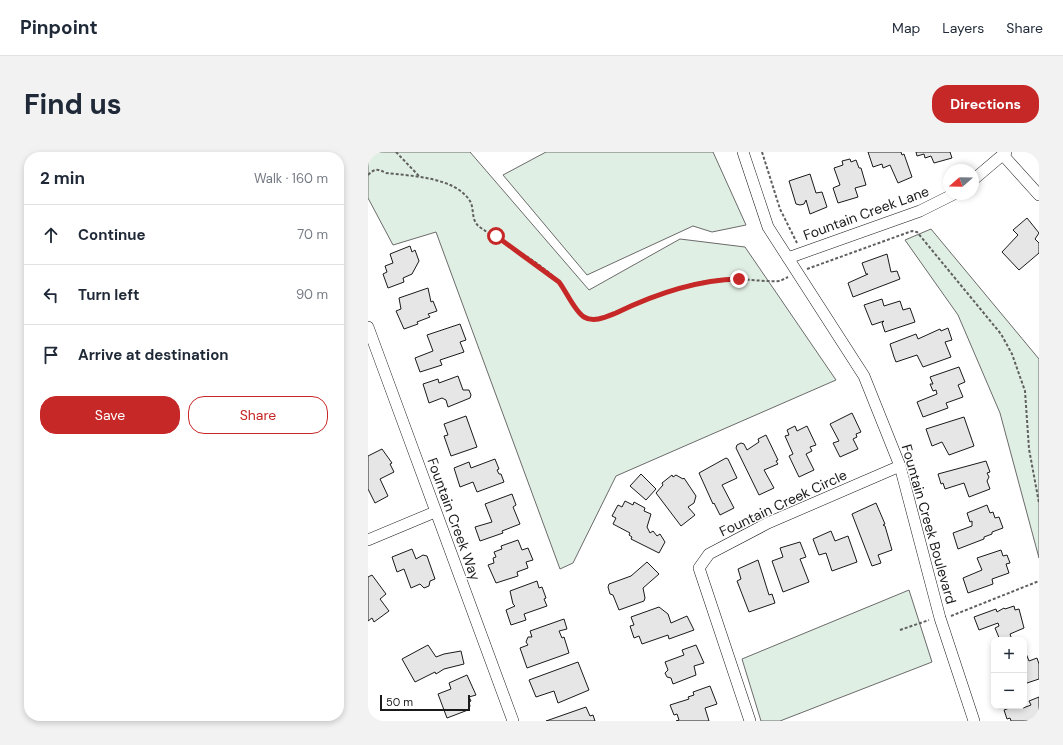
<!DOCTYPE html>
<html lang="en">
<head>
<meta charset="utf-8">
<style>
	:root { --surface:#fff; --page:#f2f2f3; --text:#1f2937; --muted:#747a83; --line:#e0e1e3; --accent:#c62828 }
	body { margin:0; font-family:"DM Sans",sans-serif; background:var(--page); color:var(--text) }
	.controls { position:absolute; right:12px; bottom:12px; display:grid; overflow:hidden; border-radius:8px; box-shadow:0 2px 6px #0003 }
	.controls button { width:36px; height:36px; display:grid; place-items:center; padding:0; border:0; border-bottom:1px solid var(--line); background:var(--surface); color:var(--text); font:20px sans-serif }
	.compass { position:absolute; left:575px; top:12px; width:36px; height:36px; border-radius:50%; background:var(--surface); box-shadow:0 2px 6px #0003; rotate:250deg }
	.scale { position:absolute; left:12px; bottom:10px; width:90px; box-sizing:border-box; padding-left:4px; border:2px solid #1a1a1a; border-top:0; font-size:11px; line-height:14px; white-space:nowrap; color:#1a1a1a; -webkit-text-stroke:3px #fff; paint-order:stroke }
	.stop { position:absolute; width:12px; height:12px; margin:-9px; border:3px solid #c62828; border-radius:50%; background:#fff }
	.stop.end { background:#c62828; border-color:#fff; box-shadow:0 1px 4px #0008 }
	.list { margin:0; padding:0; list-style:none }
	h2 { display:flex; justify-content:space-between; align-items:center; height:52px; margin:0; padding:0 16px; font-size:17px }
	h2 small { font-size:13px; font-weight:400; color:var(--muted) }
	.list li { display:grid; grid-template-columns:26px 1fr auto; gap:12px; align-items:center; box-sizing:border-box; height:60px; padding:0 16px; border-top:1px solid var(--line) }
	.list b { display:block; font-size:15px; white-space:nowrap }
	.list em { font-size:13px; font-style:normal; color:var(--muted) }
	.actions { display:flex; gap:8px; padding:12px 16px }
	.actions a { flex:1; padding:9px 0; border:1px solid var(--accent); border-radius:16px; text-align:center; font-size:14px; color:var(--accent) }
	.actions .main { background:var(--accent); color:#fff }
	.icon { flex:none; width:22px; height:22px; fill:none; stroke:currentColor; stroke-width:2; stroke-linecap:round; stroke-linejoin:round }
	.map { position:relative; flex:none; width:671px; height:569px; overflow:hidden; border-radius:16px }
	header { display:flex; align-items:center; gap:24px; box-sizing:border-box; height:56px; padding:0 20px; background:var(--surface); border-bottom:1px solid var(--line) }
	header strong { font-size:19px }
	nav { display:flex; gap:22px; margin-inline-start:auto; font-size:14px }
	.intro { display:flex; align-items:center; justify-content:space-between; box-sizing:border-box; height:96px; padding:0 24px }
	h1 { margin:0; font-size:28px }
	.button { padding:10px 18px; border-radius:16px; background:var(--accent); color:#fff; font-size:14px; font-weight:700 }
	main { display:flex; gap:24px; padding:0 24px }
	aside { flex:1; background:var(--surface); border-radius:16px; box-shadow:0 2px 6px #0003 }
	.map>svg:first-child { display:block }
</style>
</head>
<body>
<header>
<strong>Pinpoint</strong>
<nav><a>Map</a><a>Layers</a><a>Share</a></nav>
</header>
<div class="intro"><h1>Find us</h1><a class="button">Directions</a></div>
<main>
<aside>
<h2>2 min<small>Walk · 160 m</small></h2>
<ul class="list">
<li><svg class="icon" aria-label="ahead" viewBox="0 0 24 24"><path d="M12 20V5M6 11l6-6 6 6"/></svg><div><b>Continue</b></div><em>70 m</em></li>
<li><svg class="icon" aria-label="left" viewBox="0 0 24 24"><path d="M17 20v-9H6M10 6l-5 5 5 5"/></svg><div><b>Turn left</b></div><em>90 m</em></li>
<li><svg class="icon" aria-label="arrive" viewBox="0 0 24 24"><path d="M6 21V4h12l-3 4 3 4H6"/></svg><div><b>Arrive at destination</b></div></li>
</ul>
<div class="actions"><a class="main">Save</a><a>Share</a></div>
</aside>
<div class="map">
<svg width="671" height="569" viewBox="0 0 671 569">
	<rect width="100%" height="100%" fill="#fff"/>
	<!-- green -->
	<g fill="#e0efe3" stroke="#6a6a6a">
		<polygon points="0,0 102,0 221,138 312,87 377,95 468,228 248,324 205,411 192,417 68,80 25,93 0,46"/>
		<polygon points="178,0 345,0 378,73 344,80 325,74 219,123 135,23"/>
		<polygon points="563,77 671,207 671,406 632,261 590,163 537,88"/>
		<polygon points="541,438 564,510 412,569 393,569 374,507"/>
	</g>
	<!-- building -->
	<g fill="#e6e6e6" stroke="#1a1a1a">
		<polygon points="500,0 533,0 534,3 536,2 544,25 530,31 522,13 515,16 514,12 505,15"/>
		<polygon points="548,0 582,0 584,6 566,11 563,4 557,6 556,2 549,4"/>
		<polygon points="482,7 483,10 488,8 491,16 493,16 498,33 487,36 490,45 470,51 465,36 472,33 466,16 475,13 474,9"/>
		<polygon points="442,22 448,41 454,40 459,55 442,62 438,48 436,52 432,53 428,52 421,29"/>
		<polygon points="659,66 671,81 667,87 671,91 671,101 651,118 634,100 650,83 645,78"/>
		<polygon points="42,94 44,100 47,98 51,109 44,122 35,126 36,130 20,136 15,122 19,120 17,114 25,111 22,102"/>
		<polygon points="519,102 523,120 529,119 532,127 485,145 480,131 500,122 498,122 494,111"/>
		<polygon points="60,136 63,150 65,149 69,159 60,162 62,165 49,170 50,172 36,177 28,159 33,157 31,146"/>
		<polygon points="514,147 516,154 532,149 535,158 542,156 547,170 517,180 514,171 516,169 504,173 496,153"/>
		<polygon points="92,172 98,188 92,190 96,200 72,208 74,213 52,220 47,206 65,199 59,183"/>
		<polygon points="580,176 584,188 577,190 583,205 555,215 549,203 528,210 526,205 522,192 548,182 550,187 572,177 573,179"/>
		<polygon points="591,215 597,230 590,233 595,245 578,251 580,256 555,265 549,250 569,242 568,238 565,239 562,232 565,232 562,225"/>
		<polygon points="90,224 95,238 101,238 103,243 102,246 80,255 78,248 74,246 61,251 55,232 70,227 71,231"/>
		<polygon points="484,261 493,280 488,282 489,285 485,287 490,297 472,305 465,291 471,289 462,272"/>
		<polygon points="98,264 109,295 83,304 76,284 80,283 76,272"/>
		<polygon points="596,265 606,294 581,303 574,290 564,294 558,277"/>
		<polygon points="427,274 429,279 439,274 448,293 442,295 444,299 438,302 446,318 431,325 421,304 425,302 417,284 421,283 419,278"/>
		<polygon points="398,283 410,308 408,309 410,312 396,318 406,336 391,343 368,296 369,293 373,291 376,292 379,298 391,290 390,287"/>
		<polygon points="14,297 24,311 22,312 26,320 12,327 20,344 7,351 0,337 0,304"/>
		<polygon points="358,306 360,307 369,326 354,333 366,356 352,363 346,351 345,352 331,321"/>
		<polygon points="127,307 131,317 129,318 131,322 133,322 136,330 109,340 105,330 92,335 86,316 101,310 103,316"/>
		<polygon points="618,309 622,320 619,321 621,325 619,329 622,337 601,345 596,331 577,337 575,331 573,332 570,322"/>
		<polygon points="273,322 288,337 278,348 262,334"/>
		<polygon points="304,323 305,325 308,323 315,327 316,326 328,344 326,351 320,355 327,363 313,374 288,341 295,333 294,331"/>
		<polygon points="144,342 148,353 145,355 152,372 134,379 135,381 112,389 107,375 124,370 117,352"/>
		<polygon points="257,349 265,353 266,350 277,356 276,359 283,362 279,375 282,381 285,379 289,384 292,382 297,390 291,401 263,387 264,385 261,383 262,381 245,372 248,366 244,364 250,353 254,355"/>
		<polygon points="508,351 517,372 515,373 517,374 524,398 510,403 513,411 504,414 484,362"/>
		<polygon points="619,353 622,361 625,360 627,366 631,365 635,376 624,380 624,382 616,385 616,387 590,397 585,381 604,374 604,369 602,370 599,361"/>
		<polygon points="463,379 467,389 480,384 489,410 464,419 458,401 451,403 445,387"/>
		<polygon points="150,388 154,398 160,396 165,408 158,410 160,416 149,420 150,424 128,431 120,413 126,411 125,406 128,405 126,400 134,397 133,394"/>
		<polygon points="432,390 438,405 432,407 441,430 415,440 404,409 415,405 412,396"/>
		<polygon points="44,397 48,407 55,403 59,404 67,427 62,429 61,434 56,436 52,432 43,436 36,417 29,420 24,405"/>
		<polygon points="633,398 635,404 639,403 642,411 638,412 641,421 624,427 625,432 600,441 595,426 614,418 609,406"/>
		<polygon points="390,408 401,443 404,442 407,451 381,460 369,429 373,427 370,417"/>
		<polygon points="279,410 291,422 275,436 277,446 276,449 251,458 245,443 242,442 240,435 241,432 263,424"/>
		<polygon points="4,423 18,442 12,447 21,459 6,470 4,466 0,469 0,425"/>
		<polygon points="169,429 171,436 174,435 178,446 176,447 179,454 156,462 158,468 143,473 138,458 147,454 145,452 142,439"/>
		<polygon points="646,454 647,458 651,457 656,476 642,482 644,488 632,488 627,476 631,474 630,471 611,478 606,465 628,457 629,460 636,456 637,457"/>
		<polygon points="291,455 300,462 303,471 319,464 326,478 301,487 300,483 274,492 271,484 266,486 262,474 266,473 263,465"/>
		<polygon points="196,467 199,477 191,479 194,486 196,485 201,501 159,516 152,496 160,493 158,490 160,485 164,485 162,479"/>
		<polygon points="60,493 68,505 76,502 93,499 96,512 76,517 68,522 67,520 47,530 34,507"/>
		<polygon points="328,493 336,511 326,514 328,523 305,532 303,526 299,525 297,521 300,518 297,510 316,503 314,498"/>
		<polygon points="657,499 661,509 669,506 671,512 671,527 656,532"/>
		<polygon points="210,510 221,538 190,551 186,539 168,545 161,528"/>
		<polygon points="99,523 108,543 101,545 103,549 101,550 102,554 100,558 79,566 70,542 83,537 81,531"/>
		<polygon points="342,534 349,552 337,556 341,569 308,569 311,568 309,562 306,563 302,553 321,547 320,545 326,543 325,540"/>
		<polygon points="671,545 671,569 643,569 642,566 639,567 636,558 647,554 655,554 655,556 663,553 661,549"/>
		<polygon points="218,555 222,564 225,563 227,569 178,569"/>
	</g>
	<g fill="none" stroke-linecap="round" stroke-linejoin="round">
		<!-- minor casing -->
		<g stroke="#1a1a1a" stroke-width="12">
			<g id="minor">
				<polyline points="375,0 400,75 496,224 532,314 572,466 606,569"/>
				<polyline points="635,3 671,43"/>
				<polyline points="605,28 638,0"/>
				<polyline points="420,106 552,59 586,42"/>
				<polyline points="0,175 145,569"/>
				<polyline points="0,388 67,360"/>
				<polyline points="382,569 331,416 341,402 400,371 532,314"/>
			</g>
		</g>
		<!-- path -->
		<g stroke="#5f5f5f" stroke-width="2" stroke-dasharray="3 2" stroke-linecap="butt">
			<polyline points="28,0 51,24"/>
			<polyline points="394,0 412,57 429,91"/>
			<path d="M0 23C7 16 10 17 18 21 43 24 87 25 102 49 107 58 102 69 113 76 138 93 170 108 192 131 201 141 207 165 222 167 237 170 254 158 267 152 295 140 324 130 354 127 374 126 393 130 412 129L420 125"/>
			<polyline points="439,117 544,79 549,80 633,182 644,202 657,239 661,297 671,351"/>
			<polyline points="583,464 671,429"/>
			<polyline points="532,478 561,468"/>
		</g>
		<!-- minor -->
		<use href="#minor" stroke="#fff" stroke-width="11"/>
	</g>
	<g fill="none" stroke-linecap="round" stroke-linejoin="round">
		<!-- route -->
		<path stroke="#c62828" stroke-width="5" d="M128 84 191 130C198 139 207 160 216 165 226 171 238 165 248 161 287 142 327 128 371 127"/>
	</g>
	<g text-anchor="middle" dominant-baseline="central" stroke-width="3" stroke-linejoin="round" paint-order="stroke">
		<!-- street labels -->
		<g font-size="14" fill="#1a1a1a" stroke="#fff">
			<text transform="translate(498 61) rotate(-20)">Fountain Creek Lane</text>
			<text transform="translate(415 351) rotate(-25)">Fountain Creek Circle</text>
			<text transform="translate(86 367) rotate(70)">Fountain Creek Way</text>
			<text transform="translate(561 372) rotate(74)">Fountain Creek Boulevard</text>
		</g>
	</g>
</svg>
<div class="controls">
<button>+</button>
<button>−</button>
</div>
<svg class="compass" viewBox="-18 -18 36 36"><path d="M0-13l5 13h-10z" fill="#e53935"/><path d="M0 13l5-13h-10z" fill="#747a83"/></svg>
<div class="scale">50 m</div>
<div class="stop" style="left:128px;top:84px"></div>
<div class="stop end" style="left:371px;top:127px"></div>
</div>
</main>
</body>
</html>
